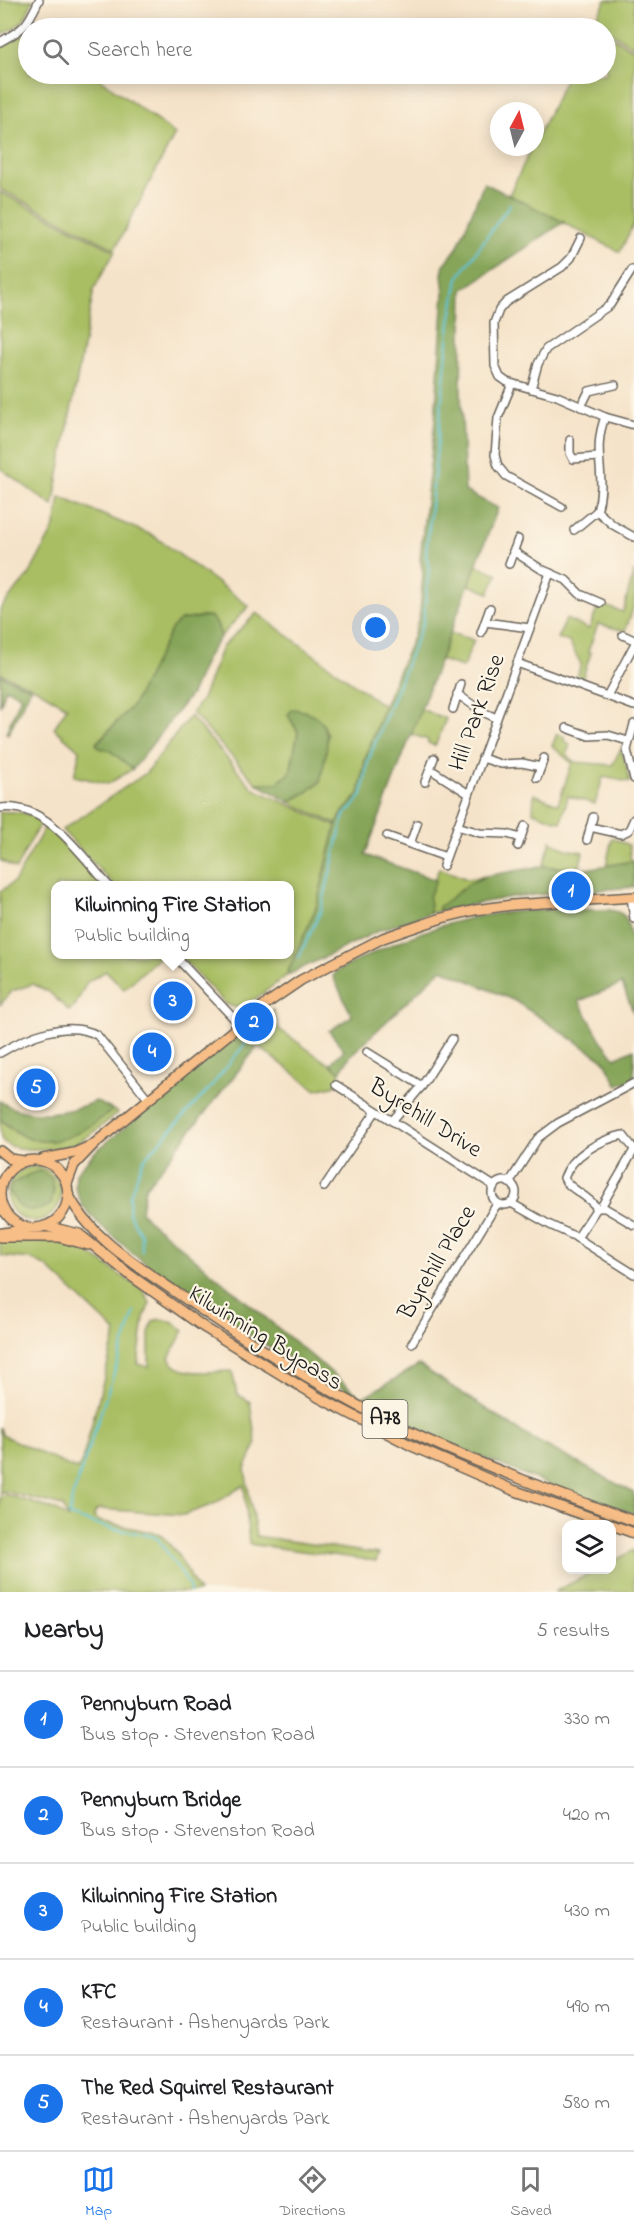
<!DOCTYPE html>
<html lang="en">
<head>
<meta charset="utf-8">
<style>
	:root { --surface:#fff; --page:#f6f6f6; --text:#202124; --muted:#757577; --line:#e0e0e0; --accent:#1a73e8 }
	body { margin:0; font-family:"Indie Flower",sans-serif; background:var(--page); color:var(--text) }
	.controls { position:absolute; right:18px; bottom:18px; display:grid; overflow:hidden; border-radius:12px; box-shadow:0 3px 15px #0003 }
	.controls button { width:54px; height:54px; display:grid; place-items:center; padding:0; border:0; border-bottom:2px solid var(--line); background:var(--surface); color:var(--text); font:30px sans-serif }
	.compass { position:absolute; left:490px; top:102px; width:54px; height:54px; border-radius:50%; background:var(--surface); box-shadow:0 3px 15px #0003; rotate:7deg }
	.you { position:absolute; left:376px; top:628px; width:21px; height:21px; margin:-15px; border:4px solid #fff; border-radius:50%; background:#1a73e8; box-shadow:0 0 0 9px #1a73e833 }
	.badge { display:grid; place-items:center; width:39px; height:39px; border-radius:50%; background:var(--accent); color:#fff; font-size:20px; font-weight:700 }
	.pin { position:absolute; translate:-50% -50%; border:3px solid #fff; box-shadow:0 2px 6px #0006 }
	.popup { position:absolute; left:51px; top:881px; width:243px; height:78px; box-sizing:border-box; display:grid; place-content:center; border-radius:12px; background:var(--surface); filter:drop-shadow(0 2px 4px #0005); font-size:20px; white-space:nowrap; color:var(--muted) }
	.popup b { font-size:22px; color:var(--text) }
	.popup::after { content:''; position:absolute; left:50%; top:100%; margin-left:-12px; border:12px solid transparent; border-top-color:var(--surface) }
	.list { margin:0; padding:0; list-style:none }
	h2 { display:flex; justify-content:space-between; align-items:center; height:78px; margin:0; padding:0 24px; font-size:26px }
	h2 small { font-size:20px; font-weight:400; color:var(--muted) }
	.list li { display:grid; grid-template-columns:39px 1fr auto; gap:18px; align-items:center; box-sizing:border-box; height:96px; padding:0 24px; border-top:2px solid var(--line) }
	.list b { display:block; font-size:22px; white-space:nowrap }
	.list p { margin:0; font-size:20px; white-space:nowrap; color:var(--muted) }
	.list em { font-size:20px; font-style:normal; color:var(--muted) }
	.icon { flex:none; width:33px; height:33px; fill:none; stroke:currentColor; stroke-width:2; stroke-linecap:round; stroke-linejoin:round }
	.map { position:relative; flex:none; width:634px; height:1592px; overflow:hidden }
	.search { position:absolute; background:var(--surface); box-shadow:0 3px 15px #0003; left:18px; right:18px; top:18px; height:66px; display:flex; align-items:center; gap:15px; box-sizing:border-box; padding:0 21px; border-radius:33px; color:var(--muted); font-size:22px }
	.sheet { height:558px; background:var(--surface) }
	nav { display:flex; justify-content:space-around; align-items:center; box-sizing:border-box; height:84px; border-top:2px solid var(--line); background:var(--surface); font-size:16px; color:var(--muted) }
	nav a { display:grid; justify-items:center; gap:3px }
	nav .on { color:var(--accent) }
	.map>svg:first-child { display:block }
</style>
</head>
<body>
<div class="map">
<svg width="634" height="1592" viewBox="0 0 634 1592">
	<rect width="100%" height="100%" fill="#fcf5e5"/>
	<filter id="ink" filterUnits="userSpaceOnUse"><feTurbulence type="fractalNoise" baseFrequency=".0167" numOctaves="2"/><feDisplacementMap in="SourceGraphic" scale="12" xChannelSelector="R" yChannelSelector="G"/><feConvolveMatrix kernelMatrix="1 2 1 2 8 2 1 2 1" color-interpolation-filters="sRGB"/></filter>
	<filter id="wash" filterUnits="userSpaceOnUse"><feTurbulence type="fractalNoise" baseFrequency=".008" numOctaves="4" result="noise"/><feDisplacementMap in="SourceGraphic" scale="24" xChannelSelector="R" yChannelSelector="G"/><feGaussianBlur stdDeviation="1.35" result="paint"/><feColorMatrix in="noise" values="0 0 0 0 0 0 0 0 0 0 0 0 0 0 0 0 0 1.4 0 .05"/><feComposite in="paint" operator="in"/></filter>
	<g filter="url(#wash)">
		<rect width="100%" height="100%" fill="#f5e3c9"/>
		<!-- green -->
		<g fill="#a9be63" stroke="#626d40" stroke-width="1.5">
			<path d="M0 0H33C24 24 22 24 0 36Z"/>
			<polygon points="606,0 634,0 634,47 594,22"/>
			<polygon points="28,32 28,74 93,74 175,134 115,249 0,189 0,48"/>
			<polygon points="606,33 634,50 634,223 620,252 509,195 532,147 535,147 535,142 568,74 606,74"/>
			<polygon points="0,192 115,251 94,289 53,506 0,468"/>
			<polygon points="60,497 154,536 249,606 221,636 217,624 210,616 181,620 133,705 96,743 100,748 109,750 133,769 108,784 74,776 80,751 54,728 67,707 35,688 0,673 0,609 29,575 55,526"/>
			<polygon points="476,565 498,574 489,593 469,585"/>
			<polygon points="634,571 634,606 625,631 598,624 588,652 591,653 582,679 577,677 581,664 569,642 558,638 566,619 589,629 598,607 602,605 623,612"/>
			<polygon points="257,613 384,706 365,760 359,795 344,811 336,824 289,802 307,792 320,782 328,733 288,715 298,732 290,773 277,783 256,783 192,713 202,699 222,647"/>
			<polygon points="450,633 474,640 463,667 440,660"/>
			<polygon points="421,709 446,719 435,746 428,743 428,740 411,734"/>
			<polygon points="190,716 254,789 336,826 316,908 286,976 243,1008 234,1007 226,1004 179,955 290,954 290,886 114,885 62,830 146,773"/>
			<polygon points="557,734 565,737 564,741 570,744 567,754 574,762 612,765 623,745 622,752 630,782 603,777 595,804 568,796 561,822 533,812 534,794 558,804 572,763 552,746"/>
			<path d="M0 812C16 811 28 812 41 821L16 869 0 860Z"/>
			<polygon points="46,825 102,885 56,886 56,954 161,955 124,989 106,971 87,982 75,1006 69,1011 49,992 33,984 12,991 0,1005 0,892 15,881"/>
			<polygon points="612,838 629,845 631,862 606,866"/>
			<polygon points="551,841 566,849 583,852 579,869 543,866"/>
			<polygon points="439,868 467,879 486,876 470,883 439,907 439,911 430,913 429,897"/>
			<polygon points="273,1010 279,1029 340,1072 336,1085 316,1090 258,1046 254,1026"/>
			<path d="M113 1110 118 1113C105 1123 91 1136 76 1143 63 1149 8 1155 1 1138 0 1133 0 1125 0 1119 7 1125 15 1133 23 1136 57 1149 87 1130 113 1110Z"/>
			<circle cx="34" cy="1194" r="27"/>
			<path d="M17 1239 75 1244 144 1291 150 1303 144 1318 138 1364 149 1367V1333L153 1321C165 1316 174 1323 184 1330L169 1358C178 1378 213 1371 232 1371L237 1394 250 1402 256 1445 245 1469 256 1536 379 1554 376 1561 249 1544 244 1485 214 1504 184 1515 99 1509 95 1512 94 1517 98 1521 160 1534 176 1552 199 1592H0V1497L5 1494 56 1510 69 1519 62 1506 4 1491 0 1493V1427L2 1435 77 1470 82 1462 116 1332 47 1267 31 1259 0 1256V1241Z"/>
			<polygon points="634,1550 634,1592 554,1592 597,1570 612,1570 612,1562"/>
		</g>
		<!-- forest -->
		<g fill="#86a559" stroke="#51603a" stroke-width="1.5">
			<polygon points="484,183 564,222 463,290 461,391 465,491 498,508 365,855 436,880 429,897 430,913 380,930 286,976 316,908 336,826 344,811 359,795 365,760 385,703 413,637 420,614 423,573 420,559 435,420 444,293 442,274 444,265 457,248"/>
			<polygon points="210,616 217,624 221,636 207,657 191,694 133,769 109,750 100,748 96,744 133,705 172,628 181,620"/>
			<polygon points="0,675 31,688 8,734 6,733 21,696 6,688 0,707"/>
			<path d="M292 709C340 714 327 748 320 782L307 792 289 802 256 783H277L290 773 298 732 288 715Z"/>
			<polygon points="634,861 634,887 511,897 439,911 439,907 470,883 486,876 543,866 580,870"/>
			<path d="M609 910C615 911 622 912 626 918 634 938 634 990 634 1014L622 984 579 1001 601 1040 615 1058 634 1049V1079L619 1084 618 1086 604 1060 515 1001 442 969 350 1056 340 1072 330 1064 344 1050 329 1031 352 1016 333 977 335 972C378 950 423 928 471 918 511 909 568 909 609 910Z"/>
			<polygon points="254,1026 258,1046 145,1188 141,1211 146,1218 362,1398 419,1365 526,1435 634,1493 634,1514 555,1487 449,1444 362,1399 238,1329 132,1253 97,1222 82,1205 75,1187 76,1173 95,1152 221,1048"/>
			<path d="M0 1101C28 1120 66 1114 96 1101L113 1110C88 1129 55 1152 23 1136 15 1132 7 1125 0 1119Z"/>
			<path d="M41 1171 51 1178 54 1189 51 1204C42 1211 27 1213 18 1205 15 1201 13 1196 10 1192L11 1184 30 1174Z"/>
		</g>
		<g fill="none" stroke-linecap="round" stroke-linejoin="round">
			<!-- stream -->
			<g stroke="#5bc4d7" stroke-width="2">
				<polyline points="298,959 321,910 344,815 353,807 362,795 368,761 423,623 429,568 426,554 450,322 458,278 510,204"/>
				<polyline points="142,1251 141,1235 129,1214 130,1195 143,1160 209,1089 248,1040"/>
				<polyline points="135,1311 72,1498 69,1516 109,1528 152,1536 158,1539 189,1585 190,1592"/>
			</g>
		</g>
	</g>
	<g filter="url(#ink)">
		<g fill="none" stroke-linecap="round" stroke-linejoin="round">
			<!-- minor casing -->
			<g stroke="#686259" stroke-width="10">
				<g id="minor">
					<path d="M0 42C25 28 27 26 39 0"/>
					<polyline points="581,238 571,258 562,267 506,302 499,310 494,323 495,366 500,377 507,382 557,396 605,417 634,425"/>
					<polyline points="512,384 498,418 495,455 498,466 506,476 562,507"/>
					<polyline points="531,389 538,364 546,349 610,305 632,270"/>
					<polyline points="581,407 589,391 615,385"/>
					<path d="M605 417C591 453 608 476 597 511L613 525 634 537"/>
					<polyline points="570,440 570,453 573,459 598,457"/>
					<polyline points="574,530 597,511"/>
					<polyline points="513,551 541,569 566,580 580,594 601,603"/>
					<polyline points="509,564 518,539"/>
					<polyline points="485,622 530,628"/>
					<polyline points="481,633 490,608"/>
					<polyline points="623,635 634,640"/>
					<polyline points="517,663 634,706"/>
					<polyline points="457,694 483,712 496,718"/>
					<polyline points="607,696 634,645"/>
					<polyline points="453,709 461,684"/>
					<polyline points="634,724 627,750 634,779"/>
					<polyline points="567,728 589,736 608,735 628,741"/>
					<polyline points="482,758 501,764 522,763 541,767"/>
					<polyline points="430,769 469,794"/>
					<polyline points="537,778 544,758"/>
					<polyline points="425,782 434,758"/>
					<path d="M0 808C47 802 80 854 109 886"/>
					<polyline points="457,826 480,833 507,834 521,838"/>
					<polyline points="590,827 621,834 629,830 634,819"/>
					<polyline points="387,836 446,857"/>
					<polyline points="587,840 593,817"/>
					<polyline points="410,844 417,824"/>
					<polyline points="518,846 525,826"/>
					<polyline points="443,866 550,573"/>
					<polyline points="631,897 634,919"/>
					<polyline points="173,954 239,1024"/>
					<polyline points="367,1052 422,1086"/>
					<path d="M0 1053C26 1037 67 1019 97 1035L149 1100"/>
					<polyline points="336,1085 494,1186"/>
					<polyline points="392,1121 422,1086 452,1039"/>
					<circle cx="504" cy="1193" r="12"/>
					<polyline points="509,1183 538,1138 558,1123 634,1083"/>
					<polyline points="324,1187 376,1111"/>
					<polyline points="511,1203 550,1225 574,1236 634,1274"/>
					<polyline points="601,1207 634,1150"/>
					<path d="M597 1208C587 1194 568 1189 564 1178 572 1155 600 1140 623 1135L634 1149"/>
					<polyline points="577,1238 597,1208 605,1208 634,1225"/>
					<polyline points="412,1343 497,1204"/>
				</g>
			</g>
			<!-- major casing -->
			<g stroke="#686259" stroke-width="11">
				<g id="major">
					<polyline points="0,1211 2,1205"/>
					<polyline points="0,1233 33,1228"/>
				</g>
			</g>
			<!-- highway casing -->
			<g stroke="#686259" stroke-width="12">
				<g id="highway">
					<polyline points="0,1151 10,1159 24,1161"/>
					<polyline points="43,1159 74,1153 90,1146"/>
					<circle cx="34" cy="1194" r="34"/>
					<polyline points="67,1184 74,1165 94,1144 263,1006 301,980 383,938 442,918 475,910 512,905 634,897"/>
					<path d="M68 1194C90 1238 138 1266 177 1293 255 1347 337 1399 423 1438 492 1469 563 1496 634 1521"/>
					<polyline points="45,1226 79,1234 130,1275 205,1328 318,1397 412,1446 513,1490 609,1524"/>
					<polyline points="0,1237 59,1237 88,1245"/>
					<polyline points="612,1525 634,1533"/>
				</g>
			</g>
			<!-- minor -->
			<use href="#minor" stroke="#fff" stroke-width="7"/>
			<!-- major -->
			<use href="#major" stroke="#f7be87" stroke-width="8"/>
			<!-- highway -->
			<use href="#highway" stroke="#f7be87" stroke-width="9"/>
		</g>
	</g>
	<g text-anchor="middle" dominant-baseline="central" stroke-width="4.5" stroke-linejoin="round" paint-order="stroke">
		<!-- shield labels -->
		<rect fill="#fcf5e5" stroke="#5f5d58" stroke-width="1.5" x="362.5" y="1400" width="45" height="38" rx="4.5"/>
		<g font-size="22" font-weight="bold" fill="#1c1c1c">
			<text x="385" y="1419">A78</text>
		</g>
		<!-- street labels -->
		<g font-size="24" fill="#1c1c1c" stroke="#fcf5e5">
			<text transform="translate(478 713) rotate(-70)">Hill Park Rise</text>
			<text transform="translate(425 1119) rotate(32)">Byrehill Drive</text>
			<text transform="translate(438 1263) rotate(-59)">Byrehill Place</text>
			<text transform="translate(265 1339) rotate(32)">Kilwinning Bypass</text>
		</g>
	</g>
</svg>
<div class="controls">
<button><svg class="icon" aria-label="layers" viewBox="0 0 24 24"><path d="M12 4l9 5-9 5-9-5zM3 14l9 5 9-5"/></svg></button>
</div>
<svg class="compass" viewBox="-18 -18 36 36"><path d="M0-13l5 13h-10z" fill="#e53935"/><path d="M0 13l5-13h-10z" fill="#757577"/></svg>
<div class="you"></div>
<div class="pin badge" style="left:571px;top:891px">1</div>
<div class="pin badge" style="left:254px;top:1022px">2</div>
<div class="pin badge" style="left:173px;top:1001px">3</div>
<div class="popup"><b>Kilwinning Fire Station</b>Public building</div>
<div class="pin badge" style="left:152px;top:1052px">4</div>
<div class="pin badge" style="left:36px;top:1088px">5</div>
<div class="search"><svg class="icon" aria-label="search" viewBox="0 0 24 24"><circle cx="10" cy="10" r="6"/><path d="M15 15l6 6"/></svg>Search here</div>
</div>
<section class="sheet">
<h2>Nearby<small>5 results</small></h2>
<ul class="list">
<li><span class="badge">1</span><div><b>Pennyburn Road</b><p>Bus stop · Stevenston Road</p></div><em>330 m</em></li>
<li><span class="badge">2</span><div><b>Pennyburn Bridge</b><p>Bus stop · Stevenston Road</p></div><em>420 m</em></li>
<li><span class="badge">3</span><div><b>Kilwinning Fire Station</b><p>Public building</p></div><em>430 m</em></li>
<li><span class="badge">4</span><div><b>KFC</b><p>Restaurant · Ashenyards Park</p></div><em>490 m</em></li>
<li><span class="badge">5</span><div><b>The Red Squirrel Restaurant</b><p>Restaurant · Ashenyards Park</p></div><em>580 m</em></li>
</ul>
</section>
<nav>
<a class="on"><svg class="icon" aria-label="map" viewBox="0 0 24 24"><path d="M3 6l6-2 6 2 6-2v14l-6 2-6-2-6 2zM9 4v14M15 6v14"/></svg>Map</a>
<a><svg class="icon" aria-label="directions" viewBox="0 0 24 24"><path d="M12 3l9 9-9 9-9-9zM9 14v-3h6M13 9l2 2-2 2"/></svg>Directions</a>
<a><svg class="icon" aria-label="saved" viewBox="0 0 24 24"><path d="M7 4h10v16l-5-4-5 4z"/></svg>Saved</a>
</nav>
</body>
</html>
